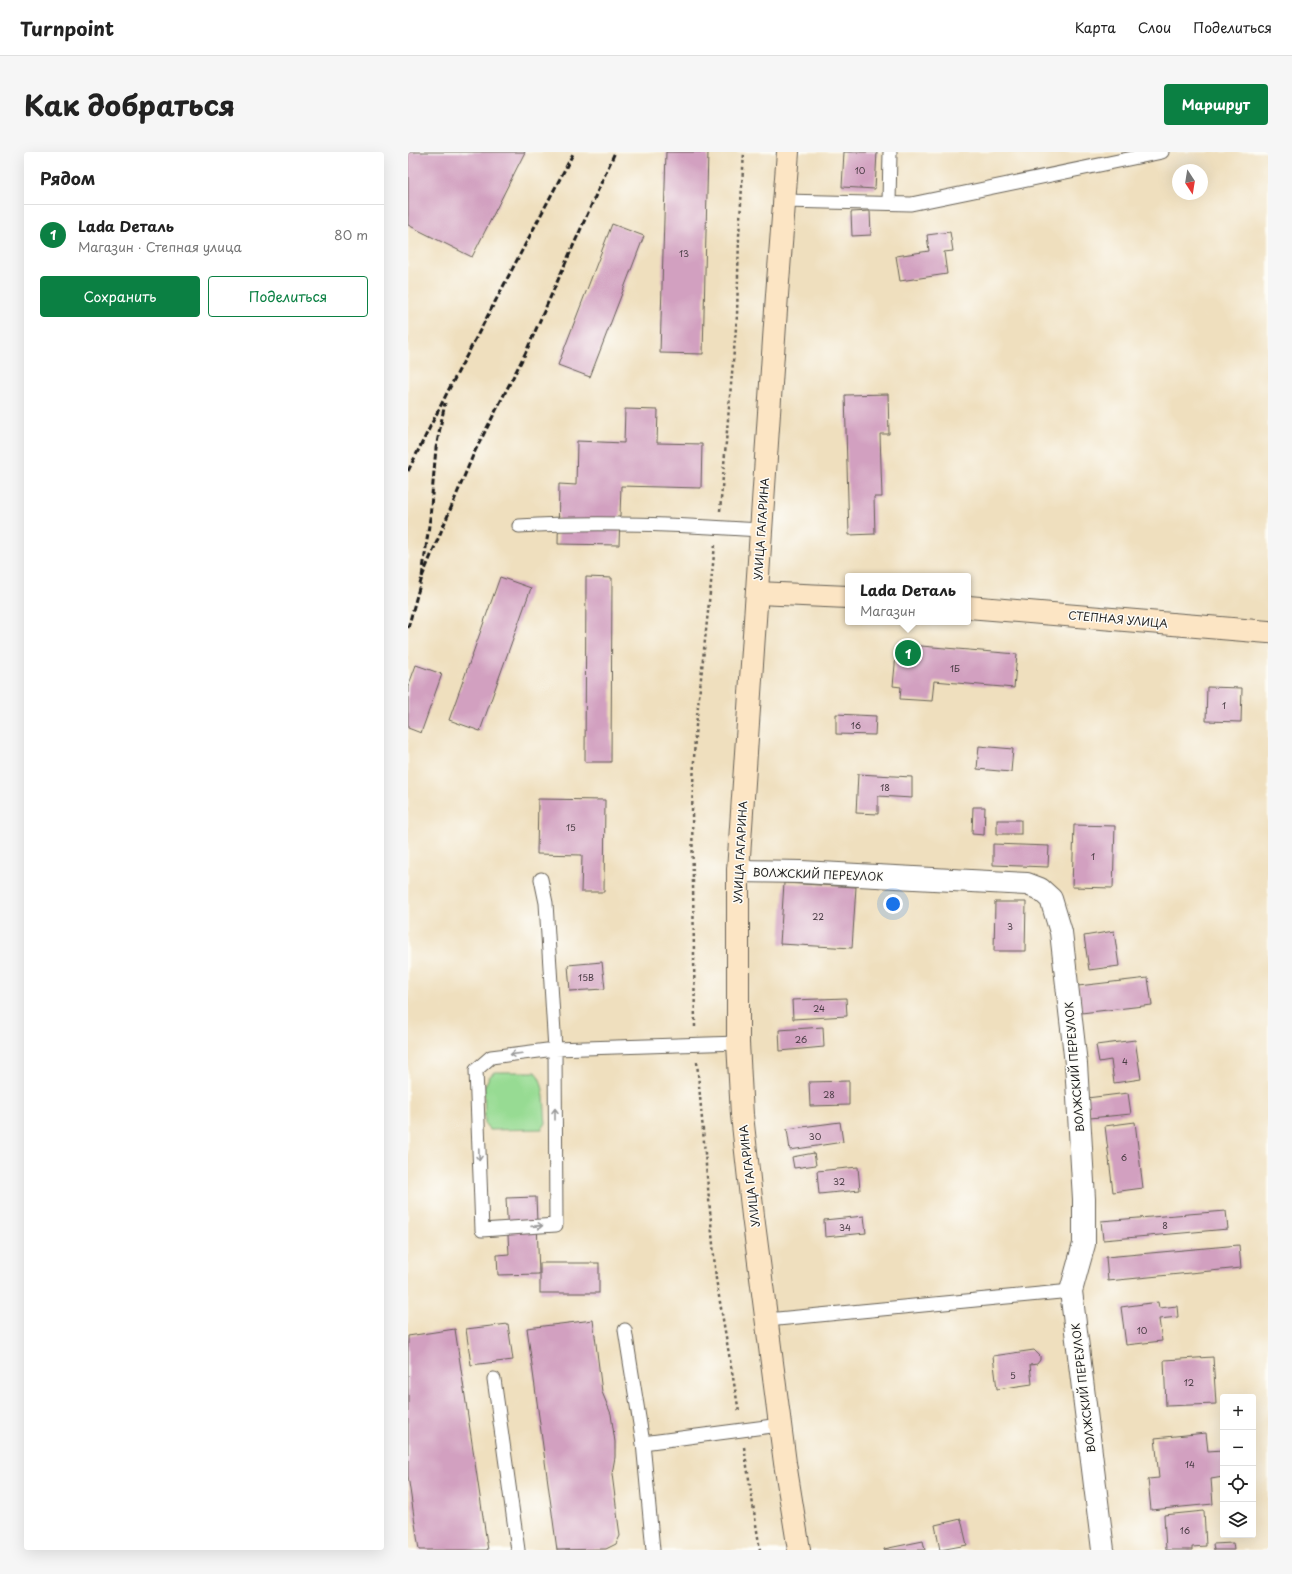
<!DOCTYPE html>
<html lang="ru">
<head>
<meta charset="utf-8">
<style>
	:root { --surface:#fff; --page:#f6f6f6; --text:#222; --muted:#767676; --line:#e0e0e0; --accent:#0b8043 }
	body { margin:0; font-family:"Playpen Sans",sans-serif; background:var(--page); color:var(--text) }
	.controls { position:absolute; right:12px; bottom:12px; display:grid; overflow:hidden; border-radius:4px; box-shadow:0 4px 16px #0002 }
	.controls button { width:36px; height:36px; display:grid; place-items:center; padding:0; border:0; border-bottom:1px solid var(--line); background:var(--surface); color:var(--text); font:20px sans-serif }
	.compass { position:absolute; left:764px; top:12px; width:36px; height:36px; border-radius:50%; background:var(--surface); box-shadow:0 4px 16px #0002; rotate:168deg }
	.you { position:absolute; left:485px; top:752px; width:14px; height:14px; margin:-10px; border:3px solid #fff; border-radius:50%; background:#1a73e8; box-shadow:0 0 0 6px #1a73e833 }
	.badge { display:grid; place-items:center; width:26px; height:26px; border-radius:50%; background:var(--accent); color:#fff; font-size:13px; font-weight:700 }
	.pin { position:absolute; translate:-50% -50%; border:2px solid #fff; box-shadow:0 1px 4px #0006 }
	.popup { position:absolute; left:437px; top:421px; width:126px; height:52px; box-sizing:border-box; display:grid; place-content:center; border-radius:4px; background:var(--surface); filter:drop-shadow(0 1px 3px #0005); font-size:13px; white-space:nowrap; color:var(--muted) }
	.popup b { font-size:15px; color:var(--text) }
	.popup::after { content:''; position:absolute; left:50%; top:100%; margin-left:-8px; border:8px solid transparent; border-top-color:var(--surface) }
	.list { margin:0; padding:0; list-style:none }
	h2 { display:flex; justify-content:space-between; align-items:center; height:52px; margin:0; padding:0 16px; font-size:17px }
	h2 small { font-size:13px; font-weight:400; color:var(--muted) }
	.list li { display:grid; grid-template-columns:26px 1fr auto; gap:12px; align-items:center; box-sizing:border-box; height:60px; padding:0 16px; border-top:1px solid var(--line) }
	.list b { display:block; font-size:15px; white-space:nowrap }
	.list p { margin:0; font-size:13px; white-space:nowrap; color:var(--muted) }
	.list em { font-size:13px; font-style:normal; color:var(--muted) }
	.actions { display:flex; gap:8px; padding:12px 16px }
	.actions a { flex:1; padding:9px 0; border:1px solid var(--accent); border-radius:4px; text-align:center; font-size:14px; color:var(--accent) }
	.actions .main { background:var(--accent); color:#fff }
	.icon { flex:none; width:22px; height:22px; fill:none; stroke:currentColor; stroke-width:2; stroke-linecap:round; stroke-linejoin:round }
	.map { position:relative; flex:none; width:860px; height:1398px; overflow:hidden; border-radius:4px }
	header { display:flex; align-items:center; gap:24px; box-sizing:border-box; height:56px; padding:0 20px; background:var(--surface); border-bottom:1px solid var(--line) }
	header strong { font-size:19px }
	nav { display:flex; gap:22px; margin-inline-start:auto; font-size:14px }
	.intro { display:flex; align-items:center; justify-content:space-between; box-sizing:border-box; height:96px; padding:0 24px }
	h1 { margin:0; font-size:28px }
	.button { padding:10px 18px; border-radius:4px; background:var(--accent); color:#fff; font-size:14px; font-weight:700 }
	main { display:flex; gap:24px; padding:0 24px }
	aside { flex:1; background:var(--surface); border-radius:4px; box-shadow:0 4px 16px #0002 }
	.map>svg:first-child { display:block }
</style>
</head>
<body>
<header>
<strong>Turnpoint</strong>
<nav><a>Карта</a><a>Слои</a><a>Поделиться</a></nav>
</header>
<div class="intro"><h1>Как добраться</h1><a class="button">Маршрут</a></div>
<main>
<aside>
<h2>Рядом<small></small></h2>
<ul class="list">
<li><span class="badge">1</span><div><b>Lada Dеталь</b><p>Магазин · Степная улица</p></div><em>80 m</em></li>
</ul>
<div class="actions"><a class="main">Сохранить</a><a>Поделиться</a></div>
</aside>
<div class="map">
<svg width="860" height="1398" viewBox="0 0 860 1398">
	<rect width="100%" height="100%" fill="#fdfcf7"/>
	<filter id="ink" filterUnits="userSpaceOnUse"><feTurbulence type="fractalNoise" baseFrequency=".025" numOctaves="2"/><feDisplacementMap in="SourceGraphic" scale="8" xChannelSelector="R" yChannelSelector="G"/><feConvolveMatrix kernelMatrix="1 2 1 2 8 2 1 2 1" color-interpolation-filters="sRGB"/></filter>
	<filter id="wash" filterUnits="userSpaceOnUse"><feTurbulence type="fractalNoise" baseFrequency=".012" numOctaves="4" result="noise"/><feDisplacementMap in="SourceGraphic" scale="16" xChannelSelector="R" yChannelSelector="G"/><feGaussianBlur stdDeviation="0.9" result="paint"/><feColorMatrix in="noise" values="0 0 0 0 0 0 0 0 0 0 0 0 0 0 0 0 0 1.4 0 .05"/><feComposite in="paint" operator="in"/></filter>
	<g filter="url(#wash)">
		<rect width="100%" height="100%" fill="#efdfbe"/>
		<!-- green -->
		<path fill="#97db93" stroke="#5a7c58" d="M87 920H127C138 930 136 957 138 971L134 977 82 978 77 972 76 935 82 924Z"/>
		<g id="blocks">
			<!-- building -->
			<g fill="#d2a0c0">
				<polygon points="0,0 117,0 64,105 0,73"/>
				<polygon points="258,0 300,0 295,202 252,201"/>
				<polygon points="436,0 469,0 467,37 434,35"/>
				<polygon points="462,59 463,83 444,84 443,60"/>
				<polygon points="204,72 236,84 182,225 150,213"/>
				<polygon points="542,80 545,99 536,100 539,122 492,129 488,104 521,99 519,83"/>
				<polygon points="480,242 481,282 472,282 474,345 466,345 467,382 441,383 437,243"/>
				<polygon points="217,257 250,258 249,291 294,292 293,336 213,334 211,393 150,392 151,332 168,333 169,289 216,291"/>
				<polygon points="92,425 123,436 72,579 41,568"/>
				<polygon points="178,425 204,426 203,610 177,610"/>
				<polygon points="489,492 609,502 606,536 526,529 524,549 492,547 493,535 485,534"/>
				<polygon points="8,513 34,522 13,581 0,576 0,535"/>
				<polygon points="799,535 834,536 833,570 798,569"/>
				<polygon points="428,562 468,564 467,583 428,582"/>
				<polygon points="571,594 605,597 603,620 569,617"/>
				<polygon points="450,622 504,625 504,646 470,644 470,662 448,661"/>
				<polygon points="130,647 197,648 196,740 173,740 174,703 129,702"/>
				<polygon points="565,655 577,655 576,683 564,682"/>
				<rect x="589" y="668" width="24" height="14"/>
				<polygon points="666,673 707,674 705,736 664,735"/>
				<polygon points="585,692 641,694 640,715 585,713"/>
				<polygon points="376,731 448,735 444,796 372,792"/>
				<polygon points="587,750 618,750 617,799 586,799"/>
				<polygon points="706,779 711,814 681,818 676,784"/>
				<polygon points="194,810 197,837 162,839 160,813"/>
				<polygon points="740,826 744,853 673,861 670,834"/>
				<polygon points="438,846 439,864 385,867 384,848"/>
				<polygon points="415,875 416,895 372,899 371,878"/>
				<polygon points="727,888 733,927 706,931 703,908 691,910 688,893"/>
				<polygon points="441,929 441,953 402,954 401,930"/>
				<polygon points="720,941 723,962 682,966 679,946"/>
				<polygon points="432,970 435,990 382,998 379,977"/>
				<polygon points="727,970 735,1036 705,1040 697,974"/>
				<polygon points="406,1001 408,1013 386,1016 384,1005"/>
				<polygon points="450,1015 452,1038 411,1042 409,1019"/>
				<polygon points="128,1045 131,1122 90,1123 89,1103 101,1102 98,1046"/>
				<polygon points="818,1059 820,1077 695,1088 693,1069"/>
				<polygon points="456,1064 458,1081 417,1085 416,1068"/>
				<polygon points="831,1093 833,1116 700,1129 698,1105"/>
				<rect x="132" y="1111" width="59" height="30"/>
				<polygon points="750,1150 751,1156 769,1154 770,1165 751,1167 754,1189 718,1193 713,1155"/>
				<polygon points="185,1168 194,1240 203,1262 207,1290 207,1305 204,1322 212,1384 208,1392 198,1397 149,1398 119,1176"/>
				<polygon points="100,1172 105,1208 63,1213 58,1177"/>
				<polygon points="47,1177 80,1398 11,1398 0,1324 0,1184"/>
				<polygon points="626,1198 632,1204 632,1208 629,1212 622,1213 624,1232 589,1237 585,1204"/>
				<polygon points="805,1205 808,1252 758,1254 756,1208"/>
				<polygon points="798,1281 800,1299 815,1298 815,1325 803,1327 805,1352 743,1358 740,1327 751,1326 747,1286"/>
				<polygon points="796,1359 798,1394 784,1395 784,1398 758,1398 756,1363"/>
				<polygon points="553,1367 559,1393 532,1398 527,1373"/>
				<polygon points="515,1389 517,1398 476,1398 476,1397"/>
				<polygon points="825,1391 826,1398 806,1398 805,1392"/>
			</g>
		</g>
	</g>
	<g filter="url(#ink)">
		<use href="#blocks" fill-opacity="0" stroke="#666055" stroke-width="1"/>
		<g fill="none" stroke-linecap="round" stroke-linejoin="round">
			<!-- lane casing -->
			<g stroke="#666055" stroke-width="15">
				<g id="lane">
					<polyline points="376,49 503,52 754,0"/>
					<polyline points="481,51 482,0"/>
					<path d="M111 374C192 369 273 373 353 378"/>
					<polyline points="133,727 138,751 147,897 148,1073 74,1078 68,918 83,905 147,897 330,891"/>
					<polyline points="359,1168 663,1139"/>
					<polyline points="217,1178 235,1291 245,1398"/>
					<polyline points="86,1227 110,1398"/>
					<polyline points="235,1291 372,1273"/>
				</g>
			</g>
			<!-- street casing -->
			<g stroke="#666055" stroke-width="24">
				<polyline id="street" points="330,719 393,720 619,732 632,737 643,747 653,780 668,912 676,1047 676,1092 663,1139 695,1398"/>
			</g>
			<!-- secondary casing -->
			<g stroke="#666055" stroke-width="24">
				<g id="secondary">
					<polyline points="380,0 369,143 330,719 330,891 334,963 345,1064 377,1311 391,1398"/>
					<polyline points="349,441 440,445"/>
					<polyline points="560,455 860,480"/>
				</g>
			</g>
			<!-- path -->
			<g stroke="#666055" stroke-width="2.5" stroke-dasharray="3 3" stroke-linecap="butt">
				<polyline points="312,359 329,164 331,84 336,0"/>
				<polyline points="287,875 284,659 287,583 307,393"/>
				<polyline points="289,910 308,1127 331,1260"/>
				<polyline points="336,1295 352,1398"/>
			</g>
			<!-- lane -->
			<use href="#lane" stroke="#fff" stroke-width="13"/>
			<!-- street -->
			<use href="#street" stroke="#fff" stroke-width="22"/>
			<!-- secondary -->
			<use href="#secondary" stroke="#fce5c4" stroke-width="22"/>
			<!-- rail -->
			<g stroke="#1c1c1c" stroke-width="3" stroke-dasharray="6 3" stroke-linecap="butt">
				<polyline points="0,319 40,239 166,0"/>
				<polyline points="14,425 66,301 117,202 207,0"/>
				<polyline points="0,476 14,425 22,366 28,296 37,251"/>
			</g>
		</g>
		<!-- one-way arrows -->
		<defs><path id="oneway-shaft" d="M-6 0H5M1.5-3L5.5 0L1.5 3" fill="none" stroke-width="1.6" stroke-linecap="round" stroke-linejoin="round"/></defs>
		<g stroke="#999">
			<use href="#oneway-shaft" transform="translate(108 902) rotate(173)"/>
			<use href="#oneway-shaft" transform="translate(147 962) rotate(-90)"/>
			<use href="#oneway-shaft" transform="translate(71 1003) rotate(88)"/>
			<use href="#oneway-shaft" transform="translate(129 1074) rotate(-4)"/>
		</g>
	</g>
	<g text-anchor="middle" dominant-baseline="central" stroke-width="3" stroke-linejoin="round" paint-order="stroke">
		<!-- number labels -->
		<g font-size="9" fill="#4a3d45">
			<text x="452" y="18">10</text>
			<text x="276" y="101">13</text>
			<text x="547" y="516">1Б</text>
			<text x="816" y="553">1</text>
			<text x="448" y="573">16</text>
			<text x="477" y="635">18</text>
			<text x="163" y="675">15</text>
			<text x="685" y="704">1</text>
			<text x="410" y="764">22</text>
			<text x="602" y="774">3</text>
			<text x="178" y="825">15В</text>
			<text x="411" y="856">24</text>
			<text x="393" y="887">26</text>
			<text x="717" y="909">4</text>
			<text x="421" y="942">28</text>
			<text x="407" y="984">30</text>
			<text x="716" y="1005">6</text>
			<text x="431" y="1029">32</text>
			<text x="757" y="1073">8</text>
			<text x="437" y="1075">34</text>
			<text x="734" y="1178">10</text>
			<text x="605" y="1223">5</text>
			<text x="781" y="1230">12</text>
			<text x="782" y="1312">14</text>
			<text x="777" y="1378">16</text>
		</g>
		<!-- street labels -->
		<g font-size="11" fill="#1c1c1c" stroke="#fdfcf7">
			<text transform="translate(353 377) rotate(-86)">УЛИЦА ГАГАРИНА</text>
			<text transform="translate(710 467) rotate(5)">СТЕПНАЯ УЛИЦА</text>
			<text transform="translate(332 700) rotate(-87)">УЛИЦА ГАГАРИНА</text>
			<text transform="translate(410 722) rotate(2)">ВОЛЖСКИЙ ПЕРЕУЛОК</text>
			<text transform="translate(666 915) rotate(-95)">ВОЛЖСКИЙ ПЕРЕУЛОК</text>
			<text transform="translate(341 1024) rotate(-97)">УЛИЦА ГАГАРИНА</text>
			<text transform="translate(675 1236) rotate(-97)">ВОЛЖСКИЙ ПЕРЕУЛОК</text>
		</g>
	</g>
</svg>
<div class="controls">
<button>+</button>
<button>−</button>
<button><svg class="icon" aria-label="locate" viewBox="0 0 24 24"><circle cx="12" cy="12" r="6"/><path d="M12 2v4M12 18v4M2 12h4M18 12h4"/></svg></button>
<button><svg class="icon" aria-label="layers" viewBox="0 0 24 24"><path d="M12 4l9 5-9 5-9-5zM3 14l9 5 9-5"/></svg></button>
</div>
<svg class="compass" viewBox="-18 -18 36 36"><path d="M0-13l5 13h-10z" fill="#e53935"/><path d="M0 13l5-13h-10z" fill="#767676"/></svg>
<div class="you"></div>
<div class="pin badge" style="left:500px;top:501px">1</div>
<div class="popup"><b>Lada Dеталь</b>Магазин</div>
</div>
</main>
</body>
</html>
